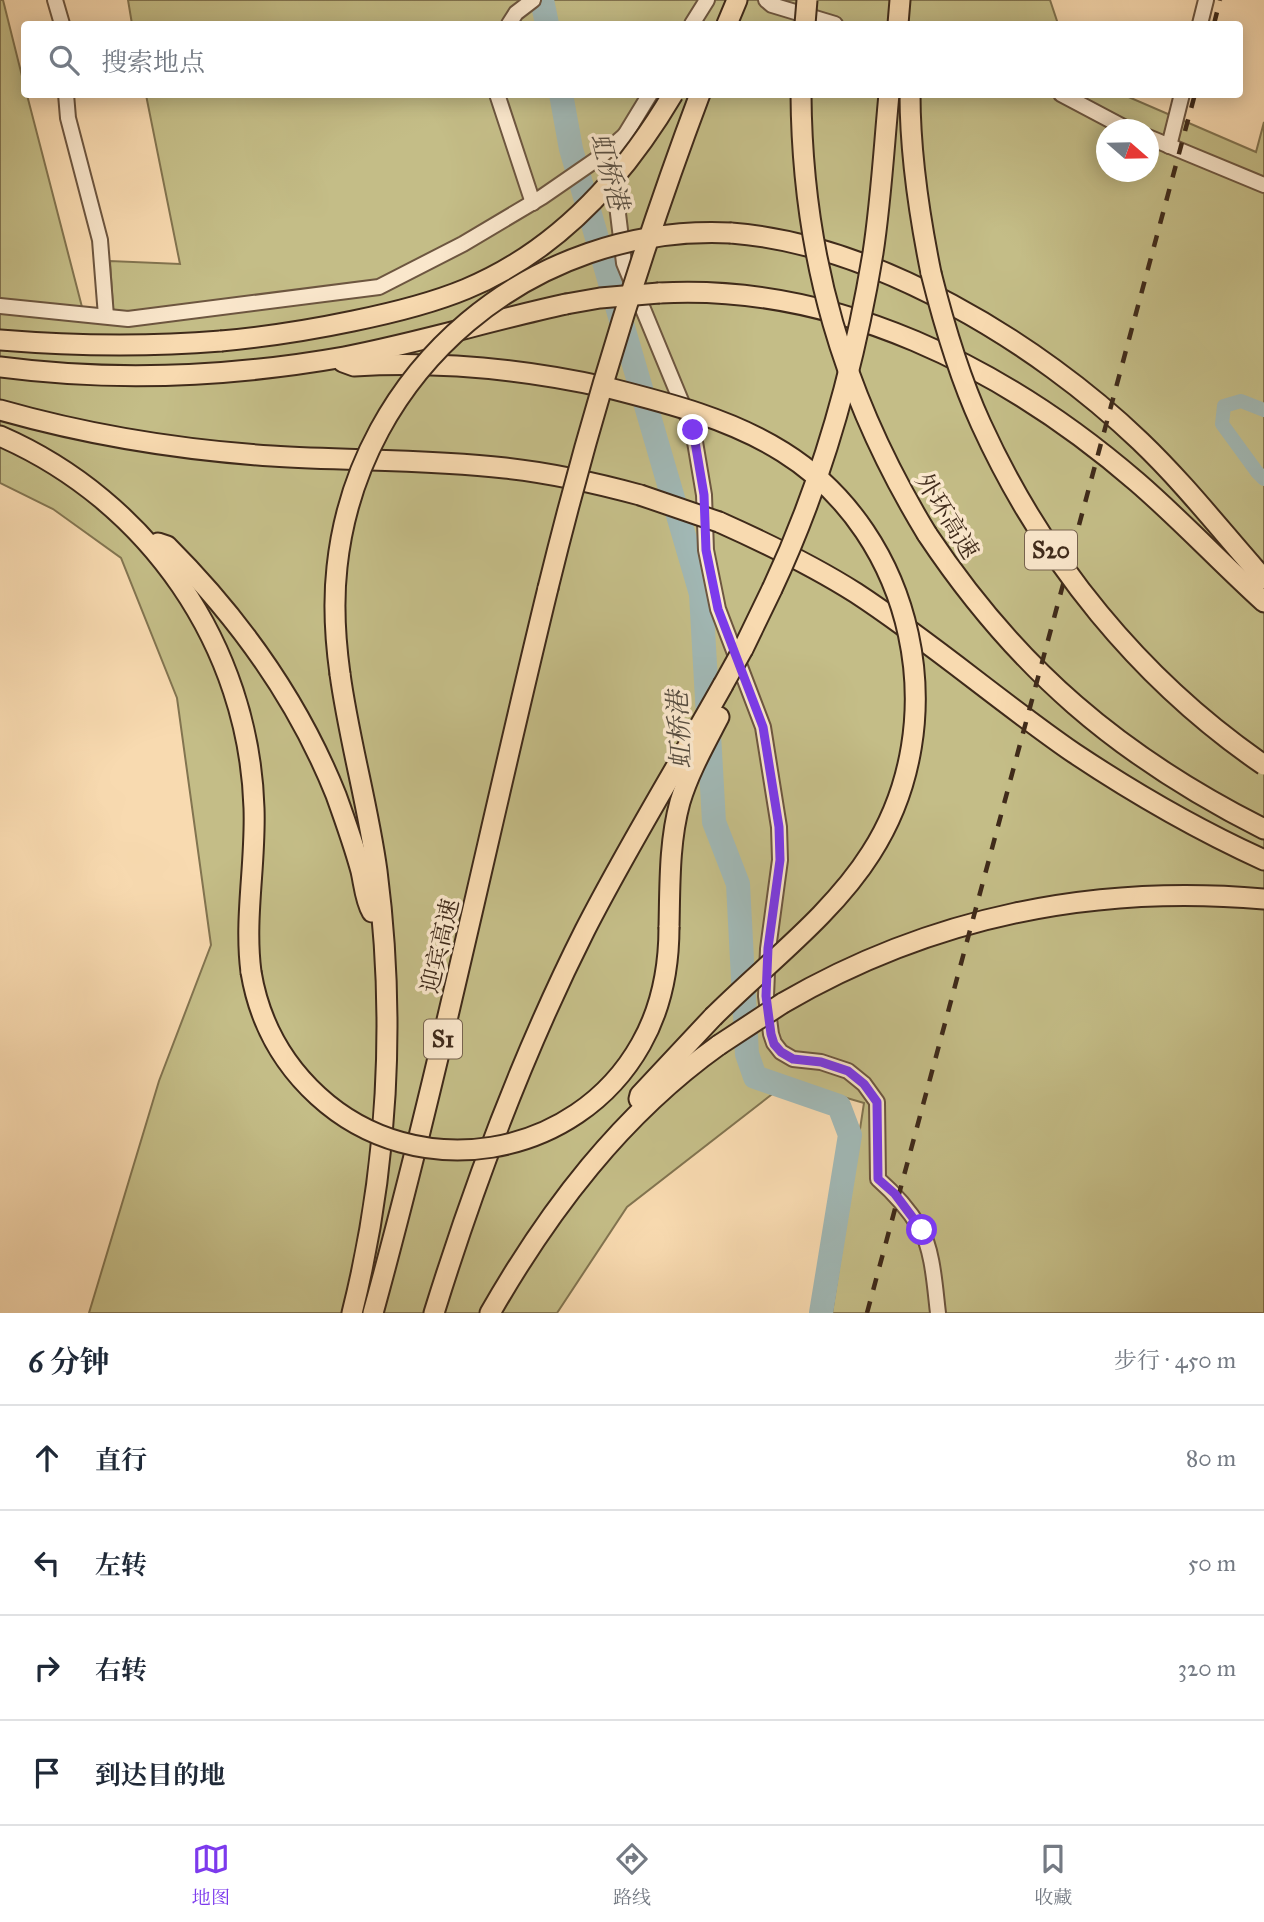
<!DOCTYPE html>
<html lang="zh">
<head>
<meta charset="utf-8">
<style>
	:root { --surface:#fff; --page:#f6f6f7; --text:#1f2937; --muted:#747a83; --line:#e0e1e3; --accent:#7c3aed }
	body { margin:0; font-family:"IM FELL Great Primer","Noto Serif SC",serif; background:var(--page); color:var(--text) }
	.compass { position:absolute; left:1096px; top:119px; width:63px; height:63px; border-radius:50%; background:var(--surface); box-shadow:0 4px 18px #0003; rotate:110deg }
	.stop { position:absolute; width:21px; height:21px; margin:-16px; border:5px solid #7c3aed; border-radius:50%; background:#fff }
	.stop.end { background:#7c3aed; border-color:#fff; box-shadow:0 2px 7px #0008 }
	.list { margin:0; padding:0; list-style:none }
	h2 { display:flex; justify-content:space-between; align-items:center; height:91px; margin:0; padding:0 28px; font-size:30px }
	h2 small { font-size:23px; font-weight:400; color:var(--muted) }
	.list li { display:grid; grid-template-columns:46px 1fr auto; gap:21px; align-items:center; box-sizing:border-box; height:105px; padding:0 28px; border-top:2px solid var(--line) }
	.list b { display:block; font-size:26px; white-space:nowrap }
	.list em { font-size:23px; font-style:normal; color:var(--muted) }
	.icon { flex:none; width:38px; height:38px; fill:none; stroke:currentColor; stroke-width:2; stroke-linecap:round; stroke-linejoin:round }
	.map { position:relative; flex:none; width:1264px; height:1313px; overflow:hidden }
	.search { position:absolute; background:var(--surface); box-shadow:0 4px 18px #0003; left:21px; right:21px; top:21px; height:77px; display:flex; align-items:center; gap:18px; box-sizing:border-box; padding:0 24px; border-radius:7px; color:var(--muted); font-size:26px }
	.sheet { height:511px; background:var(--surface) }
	nav { display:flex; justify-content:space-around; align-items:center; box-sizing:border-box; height:98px; border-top:2px solid var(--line); background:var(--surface); font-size:19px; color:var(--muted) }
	nav a { display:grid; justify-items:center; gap:4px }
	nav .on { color:var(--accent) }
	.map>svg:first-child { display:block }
</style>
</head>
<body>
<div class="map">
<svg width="1264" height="1313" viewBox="0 0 1264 1313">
	<rect width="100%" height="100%" fill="#f8dab0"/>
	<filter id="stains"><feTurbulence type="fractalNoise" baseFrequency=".00286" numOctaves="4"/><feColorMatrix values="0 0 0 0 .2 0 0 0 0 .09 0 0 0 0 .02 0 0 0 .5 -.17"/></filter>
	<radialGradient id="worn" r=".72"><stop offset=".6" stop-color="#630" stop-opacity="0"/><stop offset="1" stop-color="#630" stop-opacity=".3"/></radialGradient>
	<!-- green -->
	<g fill="#c4bd87" stroke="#827450" stroke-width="2" fill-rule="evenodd">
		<polygon points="0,0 3,0 24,84 24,94 27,95 82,307 0,308"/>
		<polygon points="128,0 1050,0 1058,24 132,24"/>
		<path d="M146 95H1124L1256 152 1264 122V1313H832L864 1103 789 1081 627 1207 557 1313H89L159 1081 211 945 177 698 121 558 53 509 0 483V313L114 323 110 261 180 264ZM1106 130H1148V172H1106Z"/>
	</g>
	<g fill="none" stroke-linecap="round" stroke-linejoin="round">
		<!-- canal -->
		<polyline stroke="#a1b8b5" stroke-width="14" points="1264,410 1241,401 1224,406 1222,424 1257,472 1264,479"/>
		<!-- river -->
		<g stroke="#a1b8b5" stroke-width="24">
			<polyline points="542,0 547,24"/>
			<polyline points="561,94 571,149 701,594 714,822 738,884 747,1054 755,1077 839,1106 850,1135 821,1313"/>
		</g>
		<!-- minor casing -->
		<g stroke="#6d5640" stroke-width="18">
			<g id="minor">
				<polyline points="55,0 62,24"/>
				<polyline points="766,0 772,5 835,24"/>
				<polyline points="509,24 516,13 533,0"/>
				<polyline points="692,24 707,0"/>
				<polyline points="1200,24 1206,0"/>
				<polyline points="66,94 68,118 100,240 106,316"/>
				<polyline points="497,94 533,203"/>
				<path d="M650 94 625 135 616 197 624 263 693 430 704 495 706 550 718 609 763 727 779 827 780 860 768 949 766 996 771 1034 774 1043 781 1052 793 1059 821 1062 848 1071 864 1084 877 1102 878 1179C894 1193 909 1210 920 1228 933 1249 935 1289 938 1313"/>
				<polyline points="1061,94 1129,130"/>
				<polyline points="1148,137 1264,185"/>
				<polyline points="1169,146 1182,94"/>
				<polyline points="0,306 128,319 379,287 463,244 542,197 600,157 625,135"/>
			</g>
		</g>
		<!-- highway casing -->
		<g stroke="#3f2a1a" stroke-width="23">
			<g id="highway">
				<polyline points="727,24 737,0"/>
				<polyline points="898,24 900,0"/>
				<path d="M910 94C910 155 919 214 931 273"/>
				<path d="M731 233C875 244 1038 343 1140 441 1185 484 1223 533 1264 579"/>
				<path d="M659 293C836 283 1005 368 1137 482 1181 520 1221 563 1264 602"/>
				<path d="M0 340C74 346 147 347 221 341"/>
				<path d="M343 362 354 366C440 361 525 369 609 388"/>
				<path d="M0 367C114 382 230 377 344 357 418 343 492 320 566 304"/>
				<path d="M0 410C88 435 180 450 272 456 349 461 428 459 505 468 551 473 596 483 640 495"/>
				<path d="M0 436C149 501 249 646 254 808 256 863 244 918 251 972"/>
				<path d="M719 522C766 543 812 565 856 593 931 642 1000 702 1074 753 1134 793 1198 830 1264 860"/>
				<path d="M927 534C1017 669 1119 756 1264 829"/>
				<path d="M158 543 167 546C239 618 298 700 336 795 345 820 354 845 361 871 364 884 365 900 372 912"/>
				<polyline points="743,649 772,589"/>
				<path d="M340 674C349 740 368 805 377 871 396 1018 388 1170 352 1313"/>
				<path d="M669 927C670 885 669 842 680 802 689 772 705 744 719 717"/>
				<path d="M783 1003C931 917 1094 884 1264 899"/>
				<polyline points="639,1099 640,1095 713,1017"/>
				<path d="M373 1313C439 1073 489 830 548 588"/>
				<path d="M434 1313C475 1181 523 1053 585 930 628 846 677 767 723 685"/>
				<path d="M490 1313C549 1210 621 1115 719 1045"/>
			</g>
		</g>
		<!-- minor -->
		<use href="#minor" stroke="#fae7cc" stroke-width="14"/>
		<!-- highway -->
		<use href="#highway" stroke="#f8dab0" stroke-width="19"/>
		<!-- rail -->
		<g stroke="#3f2a1a" stroke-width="4.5" stroke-dasharray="12 12" stroke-linecap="butt">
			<polyline points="1214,24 1220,0"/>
			<polyline points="867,1313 1195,94"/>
		</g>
		<!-- highway-bridge casing -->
		<g stroke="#3f2a1a" stroke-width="23" stroke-linecap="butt">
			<g id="highway-bridge">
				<polyline points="805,24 807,0"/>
				<path d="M801 94C802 256 843 396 927 534"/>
				<path d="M931 273C944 325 959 376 981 424 1043 560 1140 680 1264 765"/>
				<polyline points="566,304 600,298 659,293"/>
				<path d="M221 341C265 337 310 330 353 321 392 313 430 304 466 289 557 251 624 177 673 94"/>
				<path d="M609 388C668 403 731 419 783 452 916 535 955 722 871 853 832 915 765 965 713 1017"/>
				<polyline points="640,495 719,522"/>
				<path d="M548 588C589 421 639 256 700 94"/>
				<path d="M772 589C822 483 854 368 873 253 881 201 884 147 889 94"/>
				<path d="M340 674C335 638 333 603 337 567 358 369 533 223 731 233"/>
				<polyline points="723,685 743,649"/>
				<path d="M251 972C259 1020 282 1063 318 1096 416 1186 576 1160 641 1044 662 1007 669 968 669 927"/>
				<polyline points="719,1045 783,1003"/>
			</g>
		</g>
		<!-- highway-bridge -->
		<use href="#highway-bridge" stroke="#f8dab0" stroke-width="19"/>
	</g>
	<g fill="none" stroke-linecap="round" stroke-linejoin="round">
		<!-- route -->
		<polyline stroke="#7c3aed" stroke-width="9" points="693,430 704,495 706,550 718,609 763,727 779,827 780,860 768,948 766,996 771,1034 774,1044 781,1052 793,1059 821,1062 848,1071 864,1084 877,1102 878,1179 895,1194 922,1230"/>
	</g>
	<g text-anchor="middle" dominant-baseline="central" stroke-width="7" stroke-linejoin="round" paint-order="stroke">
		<!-- shield labels -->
		<g fill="#fae7cc" stroke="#77634f" stroke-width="2">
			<rect x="1025" y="530.5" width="52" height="39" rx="5"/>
			<rect x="424" y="1019.5" width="38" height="39" rx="5"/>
		</g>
		<g font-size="23" font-weight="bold" fill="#3f2a1a">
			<text x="1051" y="550">S20</text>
			<text x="443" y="1039">S1</text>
		</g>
		<!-- street labels -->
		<g font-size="24" fill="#3f2a1a" stroke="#fae7cc">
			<text transform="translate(947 516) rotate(58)">外环高速</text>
			<text transform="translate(440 946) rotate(-77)">迎宾高速</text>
		</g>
		<!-- water labels -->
		<g font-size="26" font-style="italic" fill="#584e41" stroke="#fae7cc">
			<text transform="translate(610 171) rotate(75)">虹桥港</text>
			<text transform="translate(679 730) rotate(-93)">虹桥港</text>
		</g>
	</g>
	<rect width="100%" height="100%" filter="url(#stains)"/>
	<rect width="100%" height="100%" fill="url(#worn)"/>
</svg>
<svg class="compass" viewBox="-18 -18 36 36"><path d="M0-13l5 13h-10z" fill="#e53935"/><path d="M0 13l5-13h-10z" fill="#747a83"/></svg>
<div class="stop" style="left:922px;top:1230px"></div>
<div class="stop end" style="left:693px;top:430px"></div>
<div class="search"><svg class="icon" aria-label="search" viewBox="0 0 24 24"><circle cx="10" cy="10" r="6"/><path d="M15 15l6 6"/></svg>搜索地点</div>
</div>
<section class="sheet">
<h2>6 分钟<small>步行 · 450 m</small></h2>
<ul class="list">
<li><svg class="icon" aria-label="ahead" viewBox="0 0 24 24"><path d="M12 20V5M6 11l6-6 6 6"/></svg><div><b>直行</b></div><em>80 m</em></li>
<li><svg class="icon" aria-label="left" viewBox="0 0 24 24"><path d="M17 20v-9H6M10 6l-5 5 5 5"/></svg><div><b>左转</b></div><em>50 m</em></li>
<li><svg class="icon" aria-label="right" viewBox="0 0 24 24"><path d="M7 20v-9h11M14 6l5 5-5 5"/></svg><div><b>右转</b></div><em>320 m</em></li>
<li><svg class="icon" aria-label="arrive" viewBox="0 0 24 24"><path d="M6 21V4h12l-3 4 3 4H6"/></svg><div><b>到达目的地</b></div></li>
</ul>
</section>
<nav>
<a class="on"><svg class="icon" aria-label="map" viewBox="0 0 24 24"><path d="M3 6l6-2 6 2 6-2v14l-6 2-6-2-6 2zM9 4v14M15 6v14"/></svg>地图</a>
<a><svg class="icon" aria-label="directions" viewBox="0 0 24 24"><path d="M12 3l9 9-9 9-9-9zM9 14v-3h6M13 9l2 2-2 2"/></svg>路线</a>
<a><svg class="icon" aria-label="saved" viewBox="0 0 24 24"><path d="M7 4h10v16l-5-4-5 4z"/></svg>收藏</a>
</nav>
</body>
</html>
